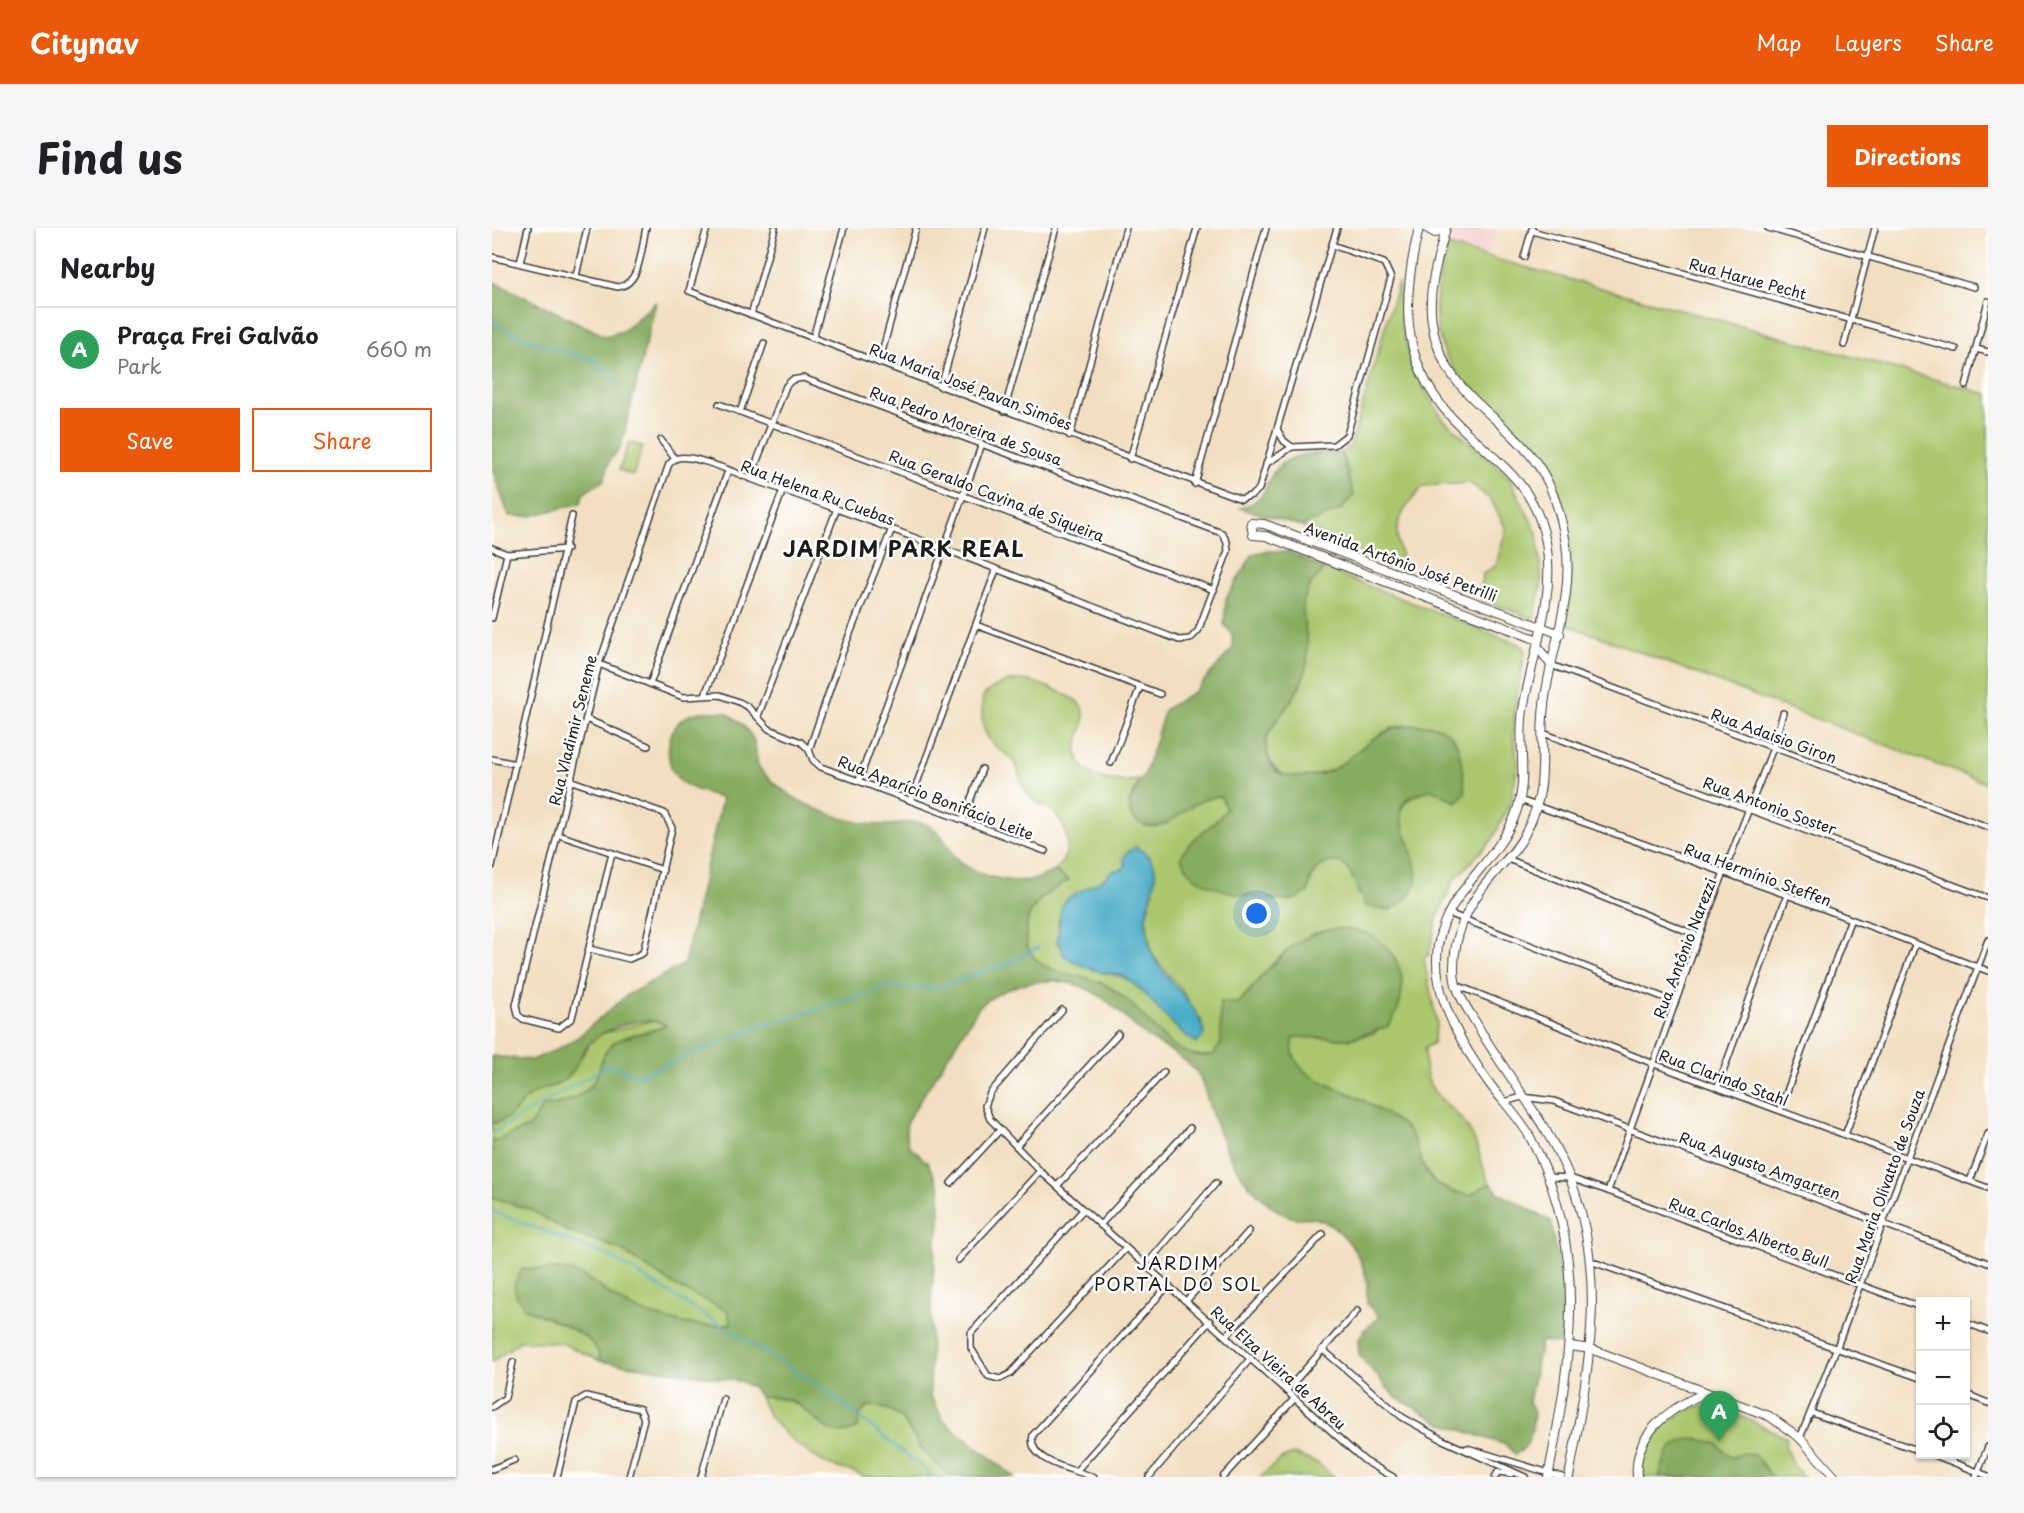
<!DOCTYPE html>
<html lang="en">
<head>
<meta charset="utf-8">
<style>
	:root { --surface:#fff; --page:#f6f6f6; --text:#202124; --muted:#757577; --line:#e0e0e0; --accent:#ea580c }
	body { margin:0; font-family:"Playpen Sans",sans-serif; background:var(--page); color:var(--text) }
	.controls { position:absolute; right:18px; bottom:18px; display:grid; overflow:hidden; border-radius:0px; box-shadow:0 2px 4px #0004 }
	.controls button { width:54px; height:54px; display:grid; place-items:center; padding:0; border:0; border-bottom:2px solid var(--line); background:var(--surface); color:var(--text); font:30px sans-serif }
	.you { position:absolute; left:765px; top:686px; width:21px; height:21px; margin:-15px; border:4px solid #fff; border-radius:50%; background:#1a73e8; box-shadow:0 0 0 9px #1a73e833 }
	.badge { display:grid; place-items:center; width:39px; height:39px; border-radius:50%; background:var(--accent); color:#fff; font-size:20px; font-weight:700 }
	.pin { position:absolute; translate:-50% -50px; filter:drop-shadow(0 2px 3px #0008) }
	.pin::after { content:''; position:absolute; top:32px; width:21px; height:18px; background:inherit; clip-path:polygon(0 0,100% 0,50% 100%) }
	.list { margin:0; padding:0; list-style:none }
	h2 { display:flex; justify-content:space-between; align-items:center; height:78px; margin:0; padding:0 24px; font-size:26px }
	h2 small { font-size:20px; font-weight:400; color:var(--muted) }
	.list li { display:grid; grid-template-columns:39px 1fr auto; gap:18px; align-items:center; box-sizing:border-box; height:84px; padding:0 24px; border-top:2px solid var(--line) }
	.list b { display:block; font-size:22px; white-space:nowrap }
	.list p { margin:0; font-size:20px; white-space:nowrap; color:var(--muted) }
	.list em { font-size:20px; font-style:normal; color:var(--muted) }
	.actions { display:flex; gap:12px; padding:18px 24px }
	.actions a { flex:1; padding:14px 0; border:2px solid var(--accent); border-radius:0px; text-align:center; font-size:21px; color:var(--accent) }
	.actions .main { background:var(--accent); color:#fff }
	.icon { flex:none; width:33px; height:33px; fill:none; stroke:currentColor; stroke-width:2; stroke-linecap:round; stroke-linejoin:round }
	.map { position:relative; flex:none; width:1496px; height:1249px; overflow:hidden; border-radius:0px }
	header { display:flex; align-items:center; gap:36px; box-sizing:border-box; height:84px; padding:0 30px; background:var(--accent); color:#fff }
	header strong { font-size:28px }
	nav { display:flex; gap:33px; margin-inline-start:auto; font-size:21px }
	.intro { display:flex; align-items:center; justify-content:space-between; box-sizing:border-box; height:144px; padding:0 36px }
	h1 { margin:0; font-size:42px }
	.button { padding:15px 27px; border-radius:0px; background:var(--accent); color:#fff; font-size:21px; font-weight:700 }
	main { display:flex; gap:36px; padding:0 36px }
	aside { flex:1; background:var(--surface); border-radius:0px; box-shadow:0 2px 4px #0004 }
	.map>svg:first-child { display:block }
</style>
</head>
<body>
<header>
<strong>Citynav</strong>
<nav><a>Map</a><a>Layers</a><a>Share</a></nav>
</header>
<div class="intro"><h1>Find us</h1><a class="button">Directions</a></div>
<main>
<aside>
<h2>Nearby<small></small></h2>
<ul class="list">
<li><span class="badge" style="background:#2e9e5b">A</span><div><b>Praça Frei Galvão</b><p>Park</p></div><em>660 m</em></li>
</ul>
<div class="actions"><a class="main">Save</a><a>Share</a></div>
</aside>
<div class="map">
<svg width="1496" height="1249" viewBox="0 0 1496 1249">
	<rect width="100%" height="100%" fill="#fff"/>
	<filter id="ink" filterUnits="userSpaceOnUse"><feTurbulence type="fractalNoise" baseFrequency=".0167" numOctaves="2"/><feDisplacementMap in="SourceGraphic" scale="12" xChannelSelector="R" yChannelSelector="G"/><feConvolveMatrix kernelMatrix="1 2 1 2 8 2 1 2 1" color-interpolation-filters="sRGB"/></filter>
	<filter id="wash" filterUnits="userSpaceOnUse"><feTurbulence type="fractalNoise" baseFrequency=".008" numOctaves="4" result="noise"/><feDisplacementMap in="SourceGraphic" scale="24" xChannelSelector="R" yChannelSelector="G"/><feGaussianBlur stdDeviation="1.35" result="paint"/><feColorMatrix in="noise" values="0 0 0 0 0 0 0 0 0 0 0 0 0 0 0 0 0 1.4 0 .05"/><feComposite in="paint" operator="in"/></filter>
	<g filter="url(#wash)">
		<rect width="100%" height="100%" fill="#f2dfc1"/>
		<!-- built -->
		<polygon fill="#f7d0cc" points="960,0 1004,0 996,29 956,18"/>
		<!-- green -->
		<g fill="#aac76e" stroke="#637245" stroke-width="1.5" fill-rule="evenodd">
			<path d="M956 18 1496 166V556L1074 396C1081 345 1085 286 1054 241 991 152 914 150 956 18Z"/>
			<path d="M906 54 910 98 921 143 951 191 1017 249 1045 305 1050 354 1042 391 988 371 991 346 1004 337 1014 301 999 272 978 255 931 258C902 293 898 301 916 344L809 298 819 293 858 246 849 225 859 217Z"/>
			<polygon points="137,214 151,219 141,247 127,242"/>
			<path d="M833 341 1029 417 1033 423 1022 487 1021 506 1026 535 1019 573 1000 612 962 652 945 691 937 726 932 731 945 795 941 815 933 820C930 876 958 866 980 907 988 922 989 940 998 955L978 967C917 959 940 921 900 891 888 883 874 873 861 867 835 856 793 845 801 809L856 811 883 805C891 792 906 776 910 761 913 752 908 743 904 735 882 697 852 696 813 712 786 723 766 755 746 775L728 774 729 816 721 827C680 833 664 798 637 774 628 766 619 758 607 754 579 744 534 746 534 706 534 676 554 667 576 652L563 643C580 626 579 604 563 585 557 578 547 577 540 571 528 562 530 545 522 534 518 528 511 524 504 519 488 506 489 487 491 468 516 443 542 452 570 465 580 470 587 472 591 482 596 496 584 509 585 522 586 553 625 555 647 552L637 576 674 596C691 583 707 567 729 569L735 581 727 593 717 601 741 663 754 667 816 664C818 644 838 619 857 640 863 646 864 659 867 667L918 616C899 588 907 569 940 561L965 573 973 564 967 524C956 518 934 500 923 498 889 491 866 531 839 542 805 556 774 552 774 510 786 487 804 472 812 447 826 402 790 378 833 341ZM635 624 662 663 654 688 660 727 688 760 710 794 694 808 652 764 631 749 605 743 582 734 565 715 566 694 574 672 612 653 620 643 631 641 634 636 631 631Z"/>
			<path d="M163 792 175 796C159 806 137 804 122 815 110 824 111 833 105 847 97 867 72 876 51 879L37 899 0 914V895H6L37 867 50 861 64 858 83 839 97 816 108 806Z"/>
			<path d="M0 969 39 982 75 1003 115 1015 140 1027 185 1058 236 1083 239 1095C207 1103 151 1089 124 1070 102 1055 84 1042 57 1041L25 1070 33 1080C54 1091 108 1105 108 1133L70 1115 28 1113 0 1134Z"/>
			<path d="M268 1169C289 1169 303 1172 318 1187H368L376 1177C411 1180 408 1191 426 1215 436 1228 449 1239 461 1249H372C360 1241 346 1242 333 1235 308 1222 277 1196 268 1169Z"/>
			<path d="M1207 1178 1233 1180 1295 1210 1293 1219 1302 1238 1312 1249H1150C1145 1212 1176 1189 1207 1178Z"/>
			<polygon points="801,1226 825,1235 842,1249 768,1249 789,1231"/>
		</g>
		<!-- forest -->
		<g fill="#87ac61" stroke="#52643e" stroke-width="1.5">
			<polygon points="0,53 113,108 131,103 164,74 129,219 118,232 112,252 91,266 89,275 40,288 17,288 0,241"/>
			<path d="M849 225 862 267 848 282 809 298 748 280C781 268 769 257 786 239 802 223 828 225 849 225Z"/>
			<path d="M773 323 798 324 833 341C790 377 826 402 812 447 804 472 786 487 774 510 774 524 775 543 793 547 808 550 828 549 842 541 858 532 869 517 886 508 906 497 946 488 962 511 969 521 972 552 973 565L964 574 940 561 916 570 909 579C907 619 951 654 898 682L874 678C862 661 860 622 830 637 819 643 817 652 816 664 813 666 808 670 804 671 782 677 720 662 702 649 695 643 693 637 689 629 698 607 722 601 734 581L729 569C692 567 674 620 639 589L637 575 654 543 673 481 702 464 741 420 740 406 732 396 734 370 761 326Z"/>
			<path d="M233 484C244 490 257 501 262 513 265 521 263 531 267 539 273 549 284 557 294 564 317 581 362 597 392 597 406 597 419 591 432 596 452 602 453 618 465 631 483 648 514 655 538 652 546 651 555 646 563 643L577 652C554 666 534 676 534 706 534 746 579 744 607 754 619 758 627 766 637 774 664 797 680 833 721 827L729 816 728 774 746 775C772 749 796 710 834 702 894 690 933 751 895 799L856 811 802 809C791 844 836 856 861 867 876 874 891 885 905 893 941 915 912 959 978 967L998 955 1007 965 1059 993 1070 1059 1069 1116 1049 1113 1037 1174 1042 1183C1040 1200 1041 1219 1023 1226L1014 1217 949 1195 902 1168 867 1127 866 1113 872 1102 888 1089 875 1076C875 1067 876 1057 874 1049 868 1024 848 996 822 990 815 989 807 991 799 989 783 984 767 968 756 956 739 936 728 908 719 883 715 872 712 854 705 845 692 828 671 820 654 808 639 797 628 782 613 772 576 743 523 749 487 779L415 893 414 906 417 918 436 935 448 960V998L444 1011 439 1076 438 1168 452 1192 461 1201 523 1249H461C451 1241 440 1233 432 1223 412 1198 414 1180 376 1178L368 1187 366 1200C331 1217 324 1181 296 1172 287 1169 277 1169 268 1169L260 1159 247 1153 108 1133C108 1105 54 1091 33 1080L25 1070 22 1057 30 1041C47 1041 65 1039 81 1044 97 1049 111 1062 124 1071 151 1088 209 1104 239 1095L236 1083 185 1059 127 1021 75 1003 39 982 0 969V914L37 899 51 878C72 876 97 868 105 847 111 833 108 826 122 815 137 804 158 807 174 797 154 786 113 799 97 816 88 827 85 842 74 851 62 860 48 859 36 869 24 879 19 895 0 895V828L40 832 64 822 86 809 135 767 192 736 230 571C218 565 201 563 191 555 171 541 172 503 192 490 203 482 220 484 233 484Z"/>
			<path d="M1204 1210 1224 1215 1240 1230 1250 1225 1263 1227 1280 1249H1167C1174 1225 1177 1213 1204 1210Z"/>
		</g>
		<!-- water -->
		<path fill="#47aac6" stroke="#326371" stroke-width="1.5" d="M644 619C679 639 657 660 654 688 654 697 655 708 657 716 665 750 707 771 712 806L706 815C675 799 661 767 632 749 624 744 613 746 605 743 593 739 581 733 571 727L569 717 565 715C570 704 565 690 570 678 577 663 608 659 619 643L631 641 634 636 631 632 635 624Z"/>
		<g fill="none" stroke-linecap="round" stroke-linejoin="round">
			<!-- stream -->
			<g stroke="#47aac6" stroke-width="2">
				<polyline points="0,92 18,104 59,120 103,132 122,153"/>
				<polyline points="0,905 118,836 145,848 264,800 395,759 446,760 519,734 547,719"/>
				<polyline points="0,983 119,1029 331,1160 442,1249"/>
			</g>
		</g>
	</g>
	<g filter="url(#ink)">
		<g fill="none" stroke-linecap="round" stroke-linejoin="round">
			<!-- street casing -->
			<g stroke="#3c3935" stroke-width="8">
				<g id="street">
					<polyline points="215,0 197,63 749,271 760,267 767,261 845,0"/>
					<polyline points="1276,0 1482,59"/>
					<polyline points="1040,3 1464,121"/>
					<path d="M0 29 126 59C149 56 149 20 154 0"/>
					<polyline points="1032,29 1040,1"/>
					<polyline points="28,35 36,0"/>
					<polyline points="84,48 95,0"/>
					<polyline points="259,87 283,0"/>
					<polyline points="321,110 352,0"/>
					<polyline points="1352,117 1383,0"/>
					<polyline points="1484,121 1496,124"/>
					<polyline points="387,135 424,0"/>
					<polyline points="1474,158 1496,73"/>
					<polyline points="449,159 493,0"/>
					<polyline points="227,176 722,362"/>
					<polyline points="512,183 564,0"/>
					<polyline points="248,184 272,115"/>
					<polyline points="578,208 634,0"/>
					<polyline points="169,212 183,231"/>
					<polyline points="800,219 842,217 855,207 899,50 892,35 840,17"/>
					<path d="M183 231C199 223 254 250 273 256 412 303 549 359 687 412L698 411 706 403 736 323 735 314 730 305 311 150 300 152 294 158 258 251"/>
					<polyline points="638,231 705,0"/>
					<polyline points="774,236 800,219 792,213 785,201"/>
					<polyline points="703,256 774,0"/>
					<polyline points="0,320 15,326 75,321"/>
					<polyline points="0,390 15,326"/>
					<polyline points="484,397 668,466"/>
					<polyline points="107,436 191,469 228,467 247,474 256,479 277,501 309,514 317,522 321,532 329,539 553,623"/>
					<polyline points="1059,437 1496,599"/>
					<polyline points="158,456 236,243"/>
					<polyline points="213,467 291,262"/>
					<polyline points="266,488 344,283"/>
					<polyline points="94,491 156,518"/>
					<polyline points="1051,505 1496,670"/>
					<polyline points="317,522 351,423 399,303"/>
					<polyline points="0,531 24,536"/>
					<polyline points="619,535 648,459"/>
					<polyline points="367,552 490,216"/>
					<polyline points="80,553 172,585 180,600 151,725 137,731 98,721"/>
					<polyline points="419,571 504,342"/>
					<polyline points="1028,572 1295,667 1496,743"/>
					<polyline points="471,592 490,541"/>
					<polyline points="67,607 171,642"/>
					<polyline points="120,625 80,790 67,800 31,791 26,787 24,777 107,436 177,236 183,231"/>
					<polyline points="1016,631 1207,708"/>
					<polyline points="0,638 80,288"/>
					<polyline points="956,685 1183,774"/>
					<polyline points="964,757 1162,836 1496,960"/>
					<polyline points="570,782 498,865 493,878 498,891 548,943 857,1219 873,1233 901,1249"/>
					<polyline points="1226,858 1295,667"/>
					<polyline points="1012,874 1030,869 1062,873 1496,1035"/>
					<polyline points="1288,882 1358,693"/>
					<polyline points="1353,907 1423,717"/>
					<polyline points="524,918 626,806"/>
					<polyline points="1055,949 1078,950 1116,963 1428,1079"/>
					<polyline points="1478,953 1496,906"/>
					<polyline points="459,955 508,902"/>
					<polyline points="565,958 672,844"/>
					<polyline points="1116,963 1207,708 1281,520 1291,485"/>
					<polyline points="591,982 479,1105 479,1120 496,1148 508,1151 518,1146 634,1020"/>
					<polyline points="608,997 698,900"/>
					<polyline points="466,1032 548,943"/>
					<polyline points="1098,1033 1428,1150"/>
					<polyline points="653,1038 724,955"/>
					<polyline points="694,1073 757,1003"/>
					<polyline points="1474,1095 1496,1103"/>
					<polyline points="734,1108 831,1006"/>
					<polyline points="830,1121 910,1189 951,1212 1033,1249"/>
					<polyline points="794,1163 865,1083"/>
					<polyline points="1474,1166 1496,1175"/>
					<polyline points="0,1179 13,1170 21,1134"/>
					<polyline points="1320,1185 1428,1223"/>
					<polyline points="1308,1210 1345,1119 1496,712"/>
					<polyline points="975,1220 1070,1249"/>
					<polyline points="1440,1226 1496,1248"/>
					<polyline points="0,1241 22,1232"/>
					<polyline points="585,1242 718,1093"/>
					<polyline points="65,1249 84,1174 94,1168 148,1181 152,1191 137,1249"/>
					<polyline points="209,1249 231,1171"/>
					<path d="M602 1249C583 1242 534 1234 541 1207L675 1059"/>
					<polyline points="657,1249 759,1130"/>
					<polyline points="731,1249 803,1170"/>
					<polyline points="1003,1249 1006,1244 1020,1246"/>
					<polyline points="1484,1249 1496,1219"/>
				</g>
			</g>
			<!-- secondary casing -->
			<g stroke="#3c3935" stroke-width="10">
				<g id="secondary">
					<path d="M927 0C908 78 908 142 971 201 1009 237 1043 257 1054 314 1064 371 1040 426 1031 482 1025 519 1038 552 1022 590 1001 640 945 670 945 731 944 774 972 820 997 855 1010 873 1027 889 1038 909 1098 1020 1079 1132 1056 1249"/>
					<polyline points="934,0 943,5 951,0"/>
					<path d="M954 0C946 30 935 63 940 94 950 170 1017 187 1051 245 1063 266 1070 292 1074 316 1082 372 1058 423 1052 477 1046 526 1059 556 1034 604 1026 621 1013 633 1001 647 978 673 962 704 962 739 961 761 973 777 984 795 1014 848 1057 896 1079 953 1117 1053 1095 1148 1077 1249"/>
					<polyline points="1046,412 774,308 761,307 759,295 772,296 1068,406"/>
					<polyline points="1045,418 1059,437"/>
					<polyline points="1078,1118 1099,1121 1277,1188 1308,1210 1343,1249"/>
					<path d="M1145 1249C1141 1207 1176 1181 1211 1166"/>
				</g>
			</g>
			<!-- street -->
			<use href="#street" stroke="#fff" stroke-width="5"/>
			<!-- secondary -->
			<use href="#secondary" stroke="#fff" stroke-width="8"/>
		</g>
	</g>
	<g text-anchor="middle" dominant-baseline="central" stroke-width="5" stroke-linejoin="round" paint-order="stroke">
		<!-- street labels -->
		<g font-size="15" fill="#1c1c1c" stroke="#fff">
			<text transform="translate(1256 50) rotate(15)">Rua Harue Pecht</text>
			<text transform="translate(479 158) rotate(21)">Rua Maria José Pavan Simões</text>
			<text transform="translate(474 197) rotate(20)">Rua Pedro Moreira de Sousa</text>
			<text transform="translate(326 264) rotate(20)">Rua Helena Ru Cuebas</text>
			<text transform="translate(505 267) rotate(21)">Rua Geraldo Cavina de Siqueira</text>
			<text transform="translate(909 333) rotate(20)">Avenida Artônio José Petrilli</text>
			<text transform="translate(80 502) rotate(-76)">Rua Vladimir Seneme</text>
			<text transform="translate(1282 507) rotate(20)">Rua Adaisio Giron</text>
			<text transform="translate(444 569) rotate(21)">Rua Aparício Bonifácio Leite</text>
			<text transform="translate(1278 577) rotate(20)">Rua Antonio Soster</text>
			<text transform="translate(1266 646) rotate(20)">Rua Hermínio Steffen</text>
			<text transform="translate(1192 720) rotate(-69)">Rua Antônio Narezzi</text>
			<text transform="translate(1232 849) rotate(20)">Rua Clarindo Stahl</text>
			<text transform="translate(1268 937) rotate(20)">Rua Augusto Amgarten</text>
			<text transform="translate(1392 958) rotate(-70)">Rua Maria Olivatto de Souza</text>
			<text transform="translate(1257 1004) rotate(21)">Rua Carlos Alberto Bull</text>
			<text transform="translate(787 1139) rotate(42)">Rua Elza Vieira de Abreu</text>
		</g>
		<!-- quarter labels -->
		<g font-size="18" letter-spacing="1.5" fill="#1c1c1c" stroke="#fff">
			<text x="686" y="1034">JARDIM<tspan x="686" dy="21">PORTAL DO SOL</tspan></text>
		</g>
		<!-- district labels -->
		<g font-size="21" font-weight="bold" letter-spacing="1.5" fill="#1c1c1c" stroke="#fff">
			<text x="412" y="320">JARDIM PARK REAL</text>
		</g>
	</g>
</svg>
<div class="controls">
<button>+</button>
<button>−</button>
<button><svg class="icon" aria-label="locate" viewBox="0 0 24 24"><circle cx="12" cy="12" r="6"/><path d="M12 2v4M12 18v4M2 12h4M18 12h4"/></svg></button>
</div>
<div class="you"></div>
<div class="pin badge" style="left:1227px;top:1213px;background:#2e9e5b">A</div>
</div>
</main>
</body>
</html>
